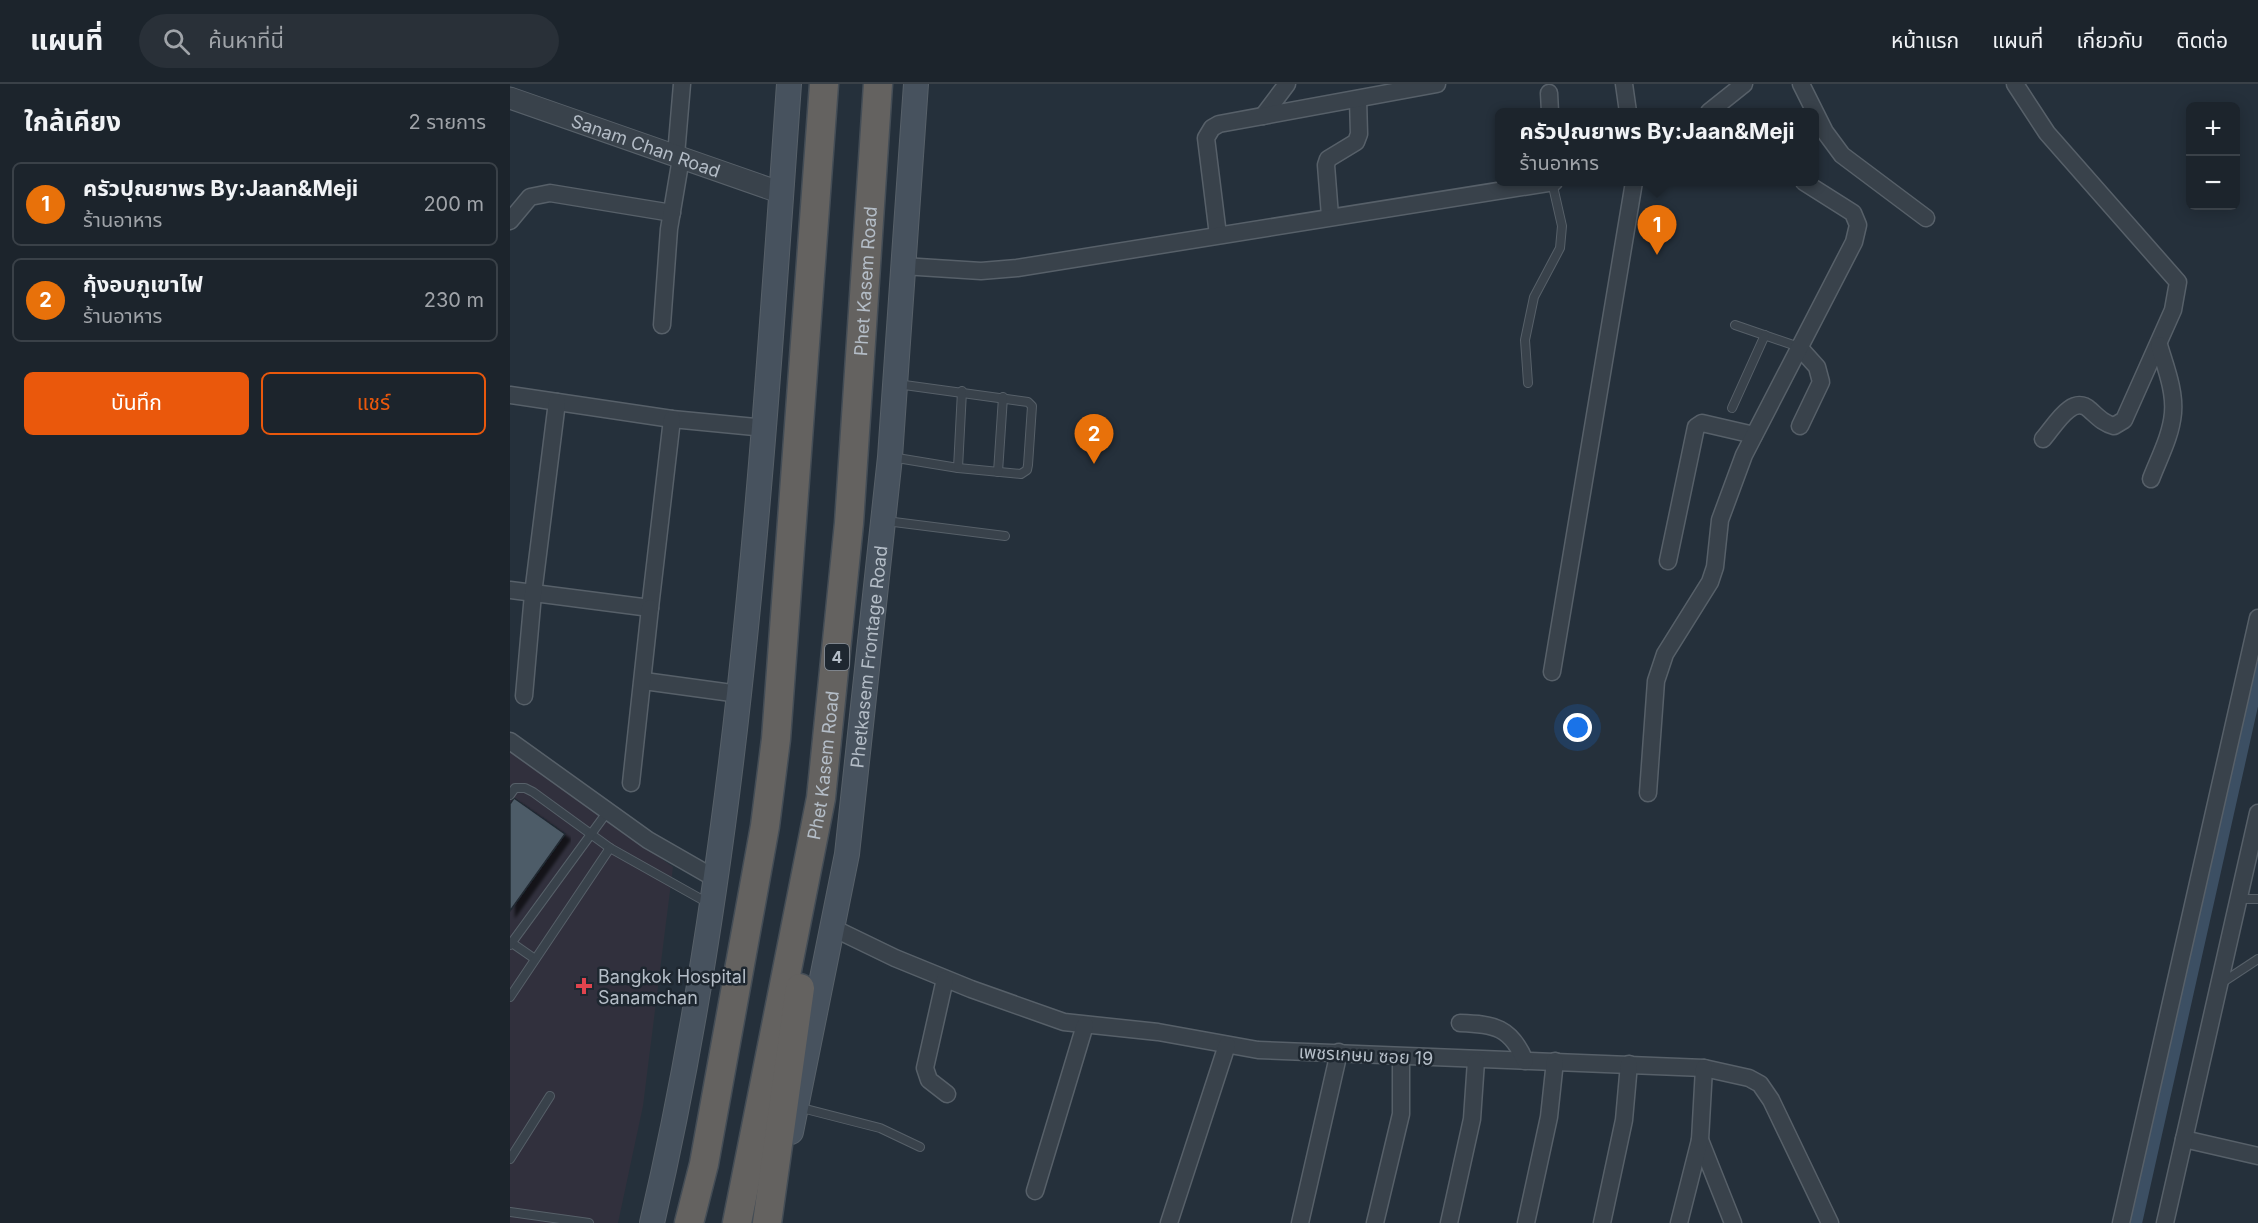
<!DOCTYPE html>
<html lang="th">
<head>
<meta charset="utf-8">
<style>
	:root { --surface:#1c242c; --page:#293038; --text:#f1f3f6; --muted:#a0a4a9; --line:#3a4148; --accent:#ea580c }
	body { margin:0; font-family:Inter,"Noto Sans Thai",sans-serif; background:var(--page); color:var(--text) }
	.controls { position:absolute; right:18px; top:18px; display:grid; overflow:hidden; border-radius:9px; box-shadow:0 3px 15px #0003 }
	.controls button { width:54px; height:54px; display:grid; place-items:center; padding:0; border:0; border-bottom:2px solid var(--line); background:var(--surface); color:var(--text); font:30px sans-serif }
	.you { position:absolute; left:1068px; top:644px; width:21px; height:21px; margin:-15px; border:4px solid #fff; border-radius:50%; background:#1a73e8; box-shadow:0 0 0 9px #1a73e833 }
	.badge { display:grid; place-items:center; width:39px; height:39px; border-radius:50%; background:var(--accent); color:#fff; font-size:20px; font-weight:700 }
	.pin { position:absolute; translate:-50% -50px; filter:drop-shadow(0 2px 3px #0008) }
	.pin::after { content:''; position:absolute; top:32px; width:21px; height:18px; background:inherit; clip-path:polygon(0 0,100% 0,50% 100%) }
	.popup { position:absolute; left:985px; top:24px; width:324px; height:78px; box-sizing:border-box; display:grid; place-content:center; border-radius:9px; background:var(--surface); filter:drop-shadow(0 2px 4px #0005); font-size:20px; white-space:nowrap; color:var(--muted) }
	.popup b { font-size:22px; color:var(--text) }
	.popup::after { content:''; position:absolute; left:50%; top:100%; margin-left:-12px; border:12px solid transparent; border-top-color:var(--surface) }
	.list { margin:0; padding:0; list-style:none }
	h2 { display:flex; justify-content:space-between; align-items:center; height:78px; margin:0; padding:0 24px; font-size:26px }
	h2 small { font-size:20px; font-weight:400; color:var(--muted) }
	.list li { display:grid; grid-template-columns:39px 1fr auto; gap:18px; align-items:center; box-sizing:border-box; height:84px; margin:0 12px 12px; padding:0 12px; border:2px solid var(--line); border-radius:9px }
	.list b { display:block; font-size:22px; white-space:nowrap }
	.list p { margin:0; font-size:20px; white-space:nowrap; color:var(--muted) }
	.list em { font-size:20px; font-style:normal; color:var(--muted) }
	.actions { display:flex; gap:12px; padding:18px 24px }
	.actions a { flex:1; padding:14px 0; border:2px solid var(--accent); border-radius:9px; text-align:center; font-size:21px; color:var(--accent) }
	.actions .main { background:var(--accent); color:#fff }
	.icon { flex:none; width:33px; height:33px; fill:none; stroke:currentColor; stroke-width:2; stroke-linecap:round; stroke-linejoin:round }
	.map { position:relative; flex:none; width:1748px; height:1139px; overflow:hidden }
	header { display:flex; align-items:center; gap:36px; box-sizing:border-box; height:84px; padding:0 30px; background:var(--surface); border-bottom:2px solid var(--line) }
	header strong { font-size:28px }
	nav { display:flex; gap:33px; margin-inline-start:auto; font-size:21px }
	.search { width:420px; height:54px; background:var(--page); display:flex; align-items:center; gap:15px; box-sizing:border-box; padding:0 21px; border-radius:33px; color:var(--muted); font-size:22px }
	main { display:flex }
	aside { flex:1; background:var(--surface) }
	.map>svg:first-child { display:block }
</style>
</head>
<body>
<header>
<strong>แผนที่</strong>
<div class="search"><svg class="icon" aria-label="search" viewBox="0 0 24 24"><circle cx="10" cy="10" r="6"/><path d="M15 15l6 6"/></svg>ค้นหาที่นี่</div>
<nav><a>หน้าแรก</a><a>แผนที่</a><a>เกี่ยวกับ</a><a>ติดต่อ</a></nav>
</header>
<main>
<aside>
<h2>ใกล้เคียง<small>2 รายการ</small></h2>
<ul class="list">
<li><span class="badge" style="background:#e8710a">1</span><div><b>ครัวปุณยาพร By:Jaan&amp;Meji</b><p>ร้านอาหาร</p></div><em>200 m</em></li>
<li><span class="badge" style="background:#e8710a">2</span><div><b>กุ้งอบภูเขาไฟ</b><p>ร้านอาหาร</p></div><em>230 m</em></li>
</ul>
<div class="actions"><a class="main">บันทึก</a><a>แชร์</a></div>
</aside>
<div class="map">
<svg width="1748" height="1139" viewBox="0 0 1748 1139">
	<defs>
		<filter id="shadow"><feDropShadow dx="5.5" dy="5.5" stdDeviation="1.5" flood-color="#0009"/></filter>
	</defs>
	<rect width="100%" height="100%" fill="#25303b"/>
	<!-- medical -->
	<polygon fill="#31303d" points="0,666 163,783 133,1022 108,1139 0,1139"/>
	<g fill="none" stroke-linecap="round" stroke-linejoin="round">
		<!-- canal -->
		<polyline stroke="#3c4f63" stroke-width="16" points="1624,1139 1748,586"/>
	</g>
	<!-- building -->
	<polygon fill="#4e5b67" stroke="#202932" stroke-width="1.5" filter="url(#shadow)" points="4,714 55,750 0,827 0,720"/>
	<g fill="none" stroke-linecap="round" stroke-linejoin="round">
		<!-- service casing -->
		<g stroke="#576069" stroke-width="10">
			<g id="service">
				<polyline points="1225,241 1289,263"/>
				<polyline points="1018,299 1015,256 1024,213 1050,164 1052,142 1042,98"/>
				<polyline points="1222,324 1255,251"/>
				<polyline points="381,373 448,384 511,390 517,386 518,381 522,322 518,318 387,300"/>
				<polyline points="448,384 452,307"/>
				<polyline points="488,388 493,313"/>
				<polyline points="376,437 495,452"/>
				<polyline points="0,711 5,704 15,704 23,708 100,764 198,819"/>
				<polyline points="1729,815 1748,815"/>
				<polyline points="2,859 25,875"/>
				<polyline points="0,861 98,727"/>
				<polyline points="1710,900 1748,875"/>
				<polyline points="0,913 100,764"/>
				<polyline points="288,1023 370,1044 410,1063"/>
				<polyline points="0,1075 40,1012"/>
				<polyline points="0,1128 79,1139"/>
			</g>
		</g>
		<!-- minor casing -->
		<g stroke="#576069" stroke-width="19">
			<g id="minor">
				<polyline points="1114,0 1118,28"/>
				<polyline points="1291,0 1315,48 1332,71 1416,134"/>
				<path d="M1505 0 1537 49 1668 198 1663 226 1614 336 1604 342C1593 339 1588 333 1580 326 1562 309 1544 343 1533 355"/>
				<polyline points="1039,9 1040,28"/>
				<polyline points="1199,28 1234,0"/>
				<polyline points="753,32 777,0"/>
				<polyline points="166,71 172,0"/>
				<polyline points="820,132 816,81 818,75 846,58 849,50 848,15"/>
				<polyline points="0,137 20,113 40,109 162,129"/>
				<polyline points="708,151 696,54 702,44 709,40 927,0"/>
				<polyline points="393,182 471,187 507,184 1044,98"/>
				<polyline points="152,241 159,145 171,74"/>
				<polyline points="1289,263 1307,283 1311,298 1290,342"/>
				<polyline points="0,311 162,335 255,344"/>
				<path d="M1641 395C1649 374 1661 352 1663 329 1665 306 1655 282 1649 261"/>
				<polyline points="1158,477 1186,343 1192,339 1244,351"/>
				<polyline points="0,506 140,524 162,335"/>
				<polyline points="1042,588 1124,98"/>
				<polyline points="134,597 229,610"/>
				<polyline points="14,612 23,510 47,318"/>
				<polyline points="0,657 138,756 206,795"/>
				<polyline points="121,699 140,524"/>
				<polyline points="1138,709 1146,597 1155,570 1200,498 1205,483 1210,436 1234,371 1344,158 1348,141 1343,129 1294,98"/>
				<polyline points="323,844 385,874 461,905 554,938 648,948 748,966 1194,984 1239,994 1250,1000 1261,1016 1320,1139"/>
				<polyline points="435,895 415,984 419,996 437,1010"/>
				<path d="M950 939C984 940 1001 943 1015 977"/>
				<polyline points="1674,1055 1748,1072"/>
				<polyline points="1190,1056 1223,1139"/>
				<polyline points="525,1107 575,941"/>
				<polyline points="659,1139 717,961"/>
				<polyline points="790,1139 829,968"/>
				<polyline points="865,1139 891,1030 891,974"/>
				<polyline points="939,1139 962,1035 966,977"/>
				<polyline points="1016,1139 1039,1033 1045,977"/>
				<polyline points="1092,1139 1114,1036 1119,980"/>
				<polyline points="1169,1139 1190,1056 1194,984"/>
				<polyline points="1611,1139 1748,534"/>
				<polyline points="1655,1139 1748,729"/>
			</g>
		</g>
		<!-- tertiary casing -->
		<g stroke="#576069" stroke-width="23">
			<g id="tertiary">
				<path id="s1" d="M0 14 272 109"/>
			</g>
		</g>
		<!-- secondary casing -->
		<g stroke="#576069" stroke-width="26">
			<g id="secondary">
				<path id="s2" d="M281 1048 337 770 380 373 406 0"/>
				<path d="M142 1139C229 766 252 382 279 0"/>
			</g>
		</g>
		<!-- trunk casing -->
		<g stroke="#444d56" stroke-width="31">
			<g id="trunk">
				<polyline points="179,1139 194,1080 255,742 266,655 314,0"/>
				<path id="s3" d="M227 1139 311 714 339 439 368 0"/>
				<polyline points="257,1139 290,904"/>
			</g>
		</g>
		<!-- service -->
		<use href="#service" stroke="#39424b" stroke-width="8"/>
		<!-- minor -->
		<use href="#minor" stroke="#39424b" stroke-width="16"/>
		<!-- tertiary -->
		<use href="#tertiary" stroke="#39424b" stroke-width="21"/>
		<!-- secondary -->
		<use href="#secondary" stroke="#47525e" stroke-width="24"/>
		<!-- trunk -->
		<use href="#trunk" stroke="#646260" stroke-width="28"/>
	</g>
	<!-- markers -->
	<path fill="#e0444e" stroke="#1e2730" stroke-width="2" d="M71 893h6v6h6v6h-6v6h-6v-6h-6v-6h6z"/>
	<g text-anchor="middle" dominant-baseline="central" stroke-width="5" stroke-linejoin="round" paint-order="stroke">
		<!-- shield labels -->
		<rect fill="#1e2730" stroke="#87909a" stroke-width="1.5" x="315" y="560" width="24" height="26" rx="4.5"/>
		<g font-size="16" font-weight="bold" fill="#b4bdc7">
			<text x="327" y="573">4</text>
		</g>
		<!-- street labels -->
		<g font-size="18" fill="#b4bdc7" stroke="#1e2730">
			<text stroke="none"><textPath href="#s1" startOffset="144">Sanam Chan Road</textPath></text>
			<text stroke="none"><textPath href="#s3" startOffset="952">Phet Kasem Road</textPath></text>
			<text stroke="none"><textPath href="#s2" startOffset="482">Phetkasem Frontage Road</textPath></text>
			<text stroke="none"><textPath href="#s3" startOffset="466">Phet Kasem Road</textPath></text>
			<text transform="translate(856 971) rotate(3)">เพชรเกษม ซอย 19</text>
		</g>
		<!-- poi labels -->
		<g font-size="18" fill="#b4bdc7" stroke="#1e2730" text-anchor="start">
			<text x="88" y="892">Bangkok Hospital<tspan x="88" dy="21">Sanamchan</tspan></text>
		</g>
	</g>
</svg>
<div class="controls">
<button>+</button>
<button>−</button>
</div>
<div class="you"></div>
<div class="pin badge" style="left:1147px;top:171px;background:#e8710a">1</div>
<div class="popup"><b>ครัวปุณยาพร By:Jaan&amp;Meji</b>ร้านอาหาร</div>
<div class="pin badge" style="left:584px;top:380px;background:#e8710a">2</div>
</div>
</main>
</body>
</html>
